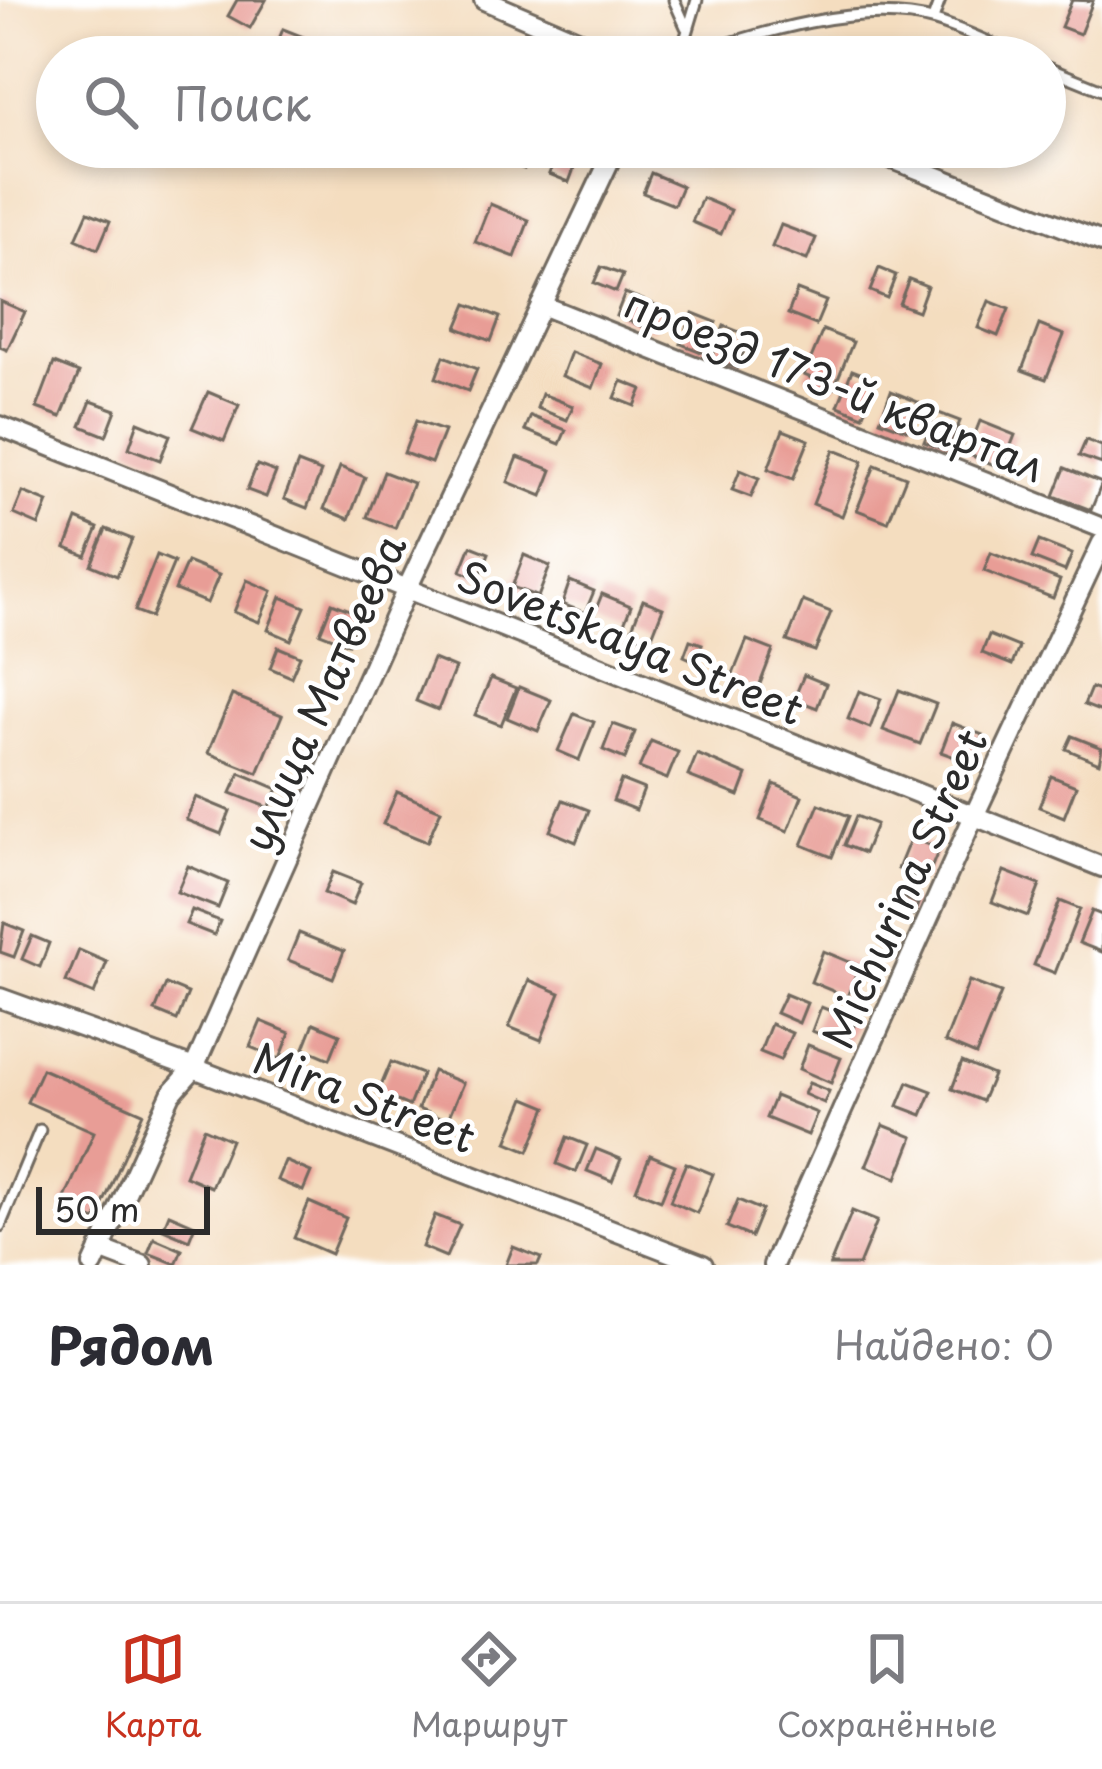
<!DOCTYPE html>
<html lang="ru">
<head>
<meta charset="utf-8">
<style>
	:root { --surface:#fff; --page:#f7f7f7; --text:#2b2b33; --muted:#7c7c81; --line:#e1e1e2; --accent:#c8321e }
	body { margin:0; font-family:"Playpen Sans",sans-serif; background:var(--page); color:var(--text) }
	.scale { position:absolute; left:36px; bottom:30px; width:174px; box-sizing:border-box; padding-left:12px; border:6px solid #2b2b2b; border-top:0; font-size:33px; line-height:42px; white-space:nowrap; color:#2b2b2b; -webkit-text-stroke:9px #fff; paint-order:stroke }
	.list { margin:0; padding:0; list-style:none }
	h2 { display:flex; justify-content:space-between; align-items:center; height:156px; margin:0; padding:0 48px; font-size:51px }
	h2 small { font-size:39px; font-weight:400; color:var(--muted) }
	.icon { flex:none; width:66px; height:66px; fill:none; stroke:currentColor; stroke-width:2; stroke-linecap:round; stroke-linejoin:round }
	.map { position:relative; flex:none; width:1102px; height:1265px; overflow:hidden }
	.search { position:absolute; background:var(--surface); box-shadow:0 6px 18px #0003; left:36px; right:36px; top:36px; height:132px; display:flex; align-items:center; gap:30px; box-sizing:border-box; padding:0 42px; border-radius:66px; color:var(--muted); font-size:45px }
	.sheet { height:336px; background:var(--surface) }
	nav { display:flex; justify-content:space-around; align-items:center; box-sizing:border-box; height:168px; border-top:3px solid var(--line); background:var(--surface); font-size:33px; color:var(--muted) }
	nav a { display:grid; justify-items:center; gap:6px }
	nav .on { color:var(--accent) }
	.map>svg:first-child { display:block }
</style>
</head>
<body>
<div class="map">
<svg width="1102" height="1265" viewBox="0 0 1102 1265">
	<rect width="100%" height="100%" fill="#fff"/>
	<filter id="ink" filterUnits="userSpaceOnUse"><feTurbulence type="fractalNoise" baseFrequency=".00833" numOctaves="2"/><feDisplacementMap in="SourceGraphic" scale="24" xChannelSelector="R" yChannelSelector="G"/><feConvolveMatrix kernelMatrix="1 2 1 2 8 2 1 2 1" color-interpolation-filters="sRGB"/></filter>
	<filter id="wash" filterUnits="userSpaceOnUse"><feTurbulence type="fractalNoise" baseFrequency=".004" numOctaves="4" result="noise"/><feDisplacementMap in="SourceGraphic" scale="48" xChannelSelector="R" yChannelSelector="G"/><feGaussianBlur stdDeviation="2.7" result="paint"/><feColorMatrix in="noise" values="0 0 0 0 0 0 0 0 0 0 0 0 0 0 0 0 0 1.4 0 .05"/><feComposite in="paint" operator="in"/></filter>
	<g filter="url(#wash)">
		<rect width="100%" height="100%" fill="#f4ddbf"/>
		<g id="blocks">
			<!-- building -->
			<g fill="#e89d96">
				<polygon points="237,0 266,0 250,28 228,16"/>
				<polygon points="1072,0 1093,1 1080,34 1061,27"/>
				<polygon points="283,29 314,41 307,57 272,57"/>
				<polygon points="481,147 532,147 524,169 479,152"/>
				<polygon points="560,147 582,147 569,182 549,174"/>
				<polygon points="651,173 682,186 674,205 643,193"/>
				<polygon points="702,198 731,210 721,234 692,222"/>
				<polygon points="490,204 529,220 515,257 475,242"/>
				<polygon points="88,212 110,221 98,249 76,239"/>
				<polygon points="781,225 816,238 807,260 772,247"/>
				<polygon points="601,267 623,275 616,292 594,283"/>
				<polygon points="879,268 896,275 887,298 870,291"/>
				<polygon points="909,279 927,286 918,311 899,304"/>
				<polygon points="797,290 826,301 816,325 788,314"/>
				<polygon points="625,293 661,307 652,330 616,316"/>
				<polygon points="0,301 25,312 7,350 0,347"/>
				<polygon points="989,301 1009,309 998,336 978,328"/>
				<polygon points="467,304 500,317 491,341 457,328"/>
				<polygon points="693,313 716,322 704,353 681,344"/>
				<polygon points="1039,325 1064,335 1046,379 1022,370"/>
				<polygon points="724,326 750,336 737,368 711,359"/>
				<polygon points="823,330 853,342 834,388 804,375"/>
				<polygon points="571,352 602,364 593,388 562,376"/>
				<polygon points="444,356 477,369 468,391 436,378"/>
				<polygon points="54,363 79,373 61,417 37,408"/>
				<polygon points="852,370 878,380 863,416 838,406"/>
				<polygon points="622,381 642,389 635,406 615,398"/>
				<polygon points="891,391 918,402 907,430 880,420"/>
				<polygon points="208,392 239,405 224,441 192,428"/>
				<polygon points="542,394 573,406 567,420 537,408"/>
				<polygon points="91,401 116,410 106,436 81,426"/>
				<polygon points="936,412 960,421 948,451 924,442"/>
				<polygon points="531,416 566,430 560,444 525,430"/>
				<polygon points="416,421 444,431 431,463 404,453"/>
				<polygon points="980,421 1015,435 1002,468 967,454"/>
				<polygon points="138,422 170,435 160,460 129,448"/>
				<polygon points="783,430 809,440 793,479 768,469"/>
				<polygon points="1086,440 1102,446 1102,464 1079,456"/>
				<polygon points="834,450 863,461 842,516 813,504"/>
				<polygon points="518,457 552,470 542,496 508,482"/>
				<polygon points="298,463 321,472 307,508 284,499"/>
				<polygon points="257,465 276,472 266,497 247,490"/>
				<polygon points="875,465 906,477 888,522 857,510"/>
				<polygon points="340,467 365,477 349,519 324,509"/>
				<polygon points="1065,468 1102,483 1091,510 1054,496"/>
				<polygon points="740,470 759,478 751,497 732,490"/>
				<polygon points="384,472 413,483 395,528 367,517"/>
				<polygon points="23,492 48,502 39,525 14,514"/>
				<polygon points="77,519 98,528 86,556 66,548"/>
				<polygon points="106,529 132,539 117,576 91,565"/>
				<polygon points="1039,541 1072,554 1065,571 1032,558"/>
				<polygon points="471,546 489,553 479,579 461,571"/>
				<polygon points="991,553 1060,580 1053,598 984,571"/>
				<polygon points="157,555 174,562 151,617 135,611"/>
				<polygon points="524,555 550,566 538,597 512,587"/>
				<polygon points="187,562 219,575 207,603 175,590"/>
				<polygon points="247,580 272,591 259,622 234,612"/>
				<polygon points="570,581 594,591 585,613 562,604"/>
				<polygon points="602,594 631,606 621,631 592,619"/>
				<polygon points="281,597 305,607 291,640 268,630"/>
				<polygon points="643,600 663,608 650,641 630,633"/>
				<polygon points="803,601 831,612 815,651 787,641"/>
				<polygon points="332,603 360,614 348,644 320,633"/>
				<polygon points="989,635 1019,647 1012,665 982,653"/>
				<polygon points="690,640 702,644 695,661 684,656"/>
				<polygon points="747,640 773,650 758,689 731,679"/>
				<polygon points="278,647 300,656 291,677 270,668"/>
				<polygon points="433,659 455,668 438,710 416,701"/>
				<polygon points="804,675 826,684 817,708 794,699"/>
				<polygon points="491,678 516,688 501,725 475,715"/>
				<polygon points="519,687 551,700 538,731 507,718"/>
				<polygon points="1091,688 1102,692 1102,712 1084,705"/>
				<polygon points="899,690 936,704 920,744 883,730"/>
				<polygon points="859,691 881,699 870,728 848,719"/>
				<polygon points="232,695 282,715 258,773 208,753"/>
				<polygon points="574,714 594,722 579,760 558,751"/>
				<polygon points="952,723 983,735 971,763 941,752"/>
				<polygon points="613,724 635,732 625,759 603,750"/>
				<polygon points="1072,736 1102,748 1099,763 1066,749"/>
				<polygon points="651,741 678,752 667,779 639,768"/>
				<polygon points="697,754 747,775 739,796 688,776"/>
				<polygon points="240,773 278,789 269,808 231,793"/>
				<polygon points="1051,776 1076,786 1064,817 1039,807"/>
				<polygon points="621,780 644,789 636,810 613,801"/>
				<polygon points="774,784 802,796 788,831 760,820"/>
				<polygon points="397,792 441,810 427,842 383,824"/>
				<polygon points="196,797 230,811 221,834 186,820"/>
				<polygon points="563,800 589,810 576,842 550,831"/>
				<polygon points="819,804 849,816 832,857 802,845"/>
				<polygon points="856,816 876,824 864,853 844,845"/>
				<polygon points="911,837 939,849 926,881 898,869"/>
				<polygon points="188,866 228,883 218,908 177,892"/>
				<polygon points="1004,871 1040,885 1028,916 992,902"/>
				<polygon points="333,872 361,883 352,905 324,893"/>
				<polygon points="897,895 918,904 913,916 892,907"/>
				<polygon points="1060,901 1080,909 1055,973 1034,965"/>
				<polygon points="192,910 220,921 214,935 186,924"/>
				<polygon points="1092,911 1102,915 1102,952 1079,943"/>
				<polygon points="4,923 24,931 14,957 0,952"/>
				<polygon points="299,933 344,951 333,978 288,960"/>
				<polygon points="32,936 49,943 40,967 22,959"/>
				<polygon points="79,950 107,962 94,994 66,982"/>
				<polygon points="823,951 859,966 847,997 811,982"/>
				<polygon points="529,980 560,993 541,1040 509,1027"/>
				<polygon points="969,981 1001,993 976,1055 945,1042"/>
				<polygon points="166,984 188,993 177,1020 155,1011"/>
				<polygon points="785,994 807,1003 799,1023 776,1013"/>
				<polygon points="821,1007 856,1021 846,1045 812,1031"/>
				<polygon points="261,1021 290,1033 280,1059 250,1047"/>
				<polygon points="314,1023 340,1034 330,1059 304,1048"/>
				<polygon points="771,1024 792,1033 780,1060 760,1052"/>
				<polygon points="808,1045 841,1058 831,1083 799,1069"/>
				<polygon points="391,1062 422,1074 409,1106 378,1093"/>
				<polygon points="962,1062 993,1075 982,1101 952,1089"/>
				<polygon points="42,1069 143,1113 96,1220 62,1205 94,1132 27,1102"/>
				<polygon points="433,1071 463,1083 447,1121 418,1109"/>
				<polygon points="908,1082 932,1091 922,1115 898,1106"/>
				<polygon points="809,1083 829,1091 824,1103 804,1094"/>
				<polygon points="775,1096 817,1113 808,1135 766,1118"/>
				<polygon points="525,1098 547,1107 529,1151 507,1142"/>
				<polygon points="883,1125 913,1137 897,1178 866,1166"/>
				<polygon points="204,1128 231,1140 211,1187 185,1176"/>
				<polygon points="567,1137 587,1145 576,1172 557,1164"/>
				<polygon points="596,1149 621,1159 612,1181 587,1171"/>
				<polygon points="650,1155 675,1165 661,1200 636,1190"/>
				<polygon points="285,1161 311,1172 303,1191 277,1180"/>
				<polygon points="686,1163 713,1174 697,1213 670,1201"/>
				<polygon points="738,1200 762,1210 751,1237 727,1227"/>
				<polygon points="309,1202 346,1218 331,1254 294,1238"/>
				<polygon points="852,1211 877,1221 859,1265 830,1265"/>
				<polygon points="169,1214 195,1225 189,1240 163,1229"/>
				<polygon points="435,1215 460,1225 446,1257 422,1247"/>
				<polygon points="154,1238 182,1250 176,1264 148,1253"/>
				<polygon points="513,1247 541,1258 538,1265 506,1265"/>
			</g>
		</g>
	</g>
	<g filter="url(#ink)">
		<use href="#blocks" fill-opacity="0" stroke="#71695f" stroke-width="3"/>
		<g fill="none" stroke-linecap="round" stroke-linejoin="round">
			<!-- lane casing -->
			<g stroke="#71695f" stroke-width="15">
				<g id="lane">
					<polyline points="674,0 686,27"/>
					<polyline points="933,19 940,0"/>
					<polyline points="680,57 697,0"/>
					<path d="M687 57C758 33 861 0 935 21 965 30 994 45 1022 57"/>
					<polyline points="1045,67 1102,90"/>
					<polyline points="0,1226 40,1130"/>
				</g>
			</g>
			<!-- street casing -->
			<g stroke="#71695f" stroke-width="24">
				<g id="street">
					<polyline points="484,0 617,57"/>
					<polyline points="862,147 1102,242"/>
					<polyline points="541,305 1102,528"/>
					<polyline points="0,426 1102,867"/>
					<polyline points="0,998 194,1068 703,1265"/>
					<polyline points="100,1249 142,1265"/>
					<polyline points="93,1265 171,1094 194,1068 406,591 616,147"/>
					<polyline points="773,1265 974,816 1102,543"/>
				</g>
			</g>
			<!-- lane -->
			<use href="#lane" stroke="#fff" stroke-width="9"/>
			<!-- street -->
			<use href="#street" stroke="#fff" stroke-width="18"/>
		</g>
	</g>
	<g text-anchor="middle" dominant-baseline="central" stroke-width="9" stroke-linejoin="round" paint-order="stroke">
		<!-- street labels -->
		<g font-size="42" fill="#2b2b2b" stroke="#fff">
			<text transform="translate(835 383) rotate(22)">проезд 173-й квартал</text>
			<text transform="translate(631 641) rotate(22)">Sovetskaya Street</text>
			<text transform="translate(322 692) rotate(-66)">улица Матвеева</text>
			<text transform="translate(903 888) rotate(-66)">Michurina Street</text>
			<text transform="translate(365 1096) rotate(21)">Mira Street</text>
		</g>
	</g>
</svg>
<div class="scale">50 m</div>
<div class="search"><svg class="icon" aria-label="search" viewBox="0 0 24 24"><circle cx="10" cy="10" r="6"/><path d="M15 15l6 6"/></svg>Поиск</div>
</div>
<section class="sheet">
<h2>Рядом<small>Найдено: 0</small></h2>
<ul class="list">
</ul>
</section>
<nav>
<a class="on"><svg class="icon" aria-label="map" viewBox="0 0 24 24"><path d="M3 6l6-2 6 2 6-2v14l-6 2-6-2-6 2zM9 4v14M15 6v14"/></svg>Карта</a>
<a><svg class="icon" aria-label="directions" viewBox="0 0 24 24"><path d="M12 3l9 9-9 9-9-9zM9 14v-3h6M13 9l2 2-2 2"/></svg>Маршрут</a>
<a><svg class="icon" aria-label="saved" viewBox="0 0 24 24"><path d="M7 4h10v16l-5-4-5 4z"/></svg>Сохранённые</a>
</nav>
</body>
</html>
